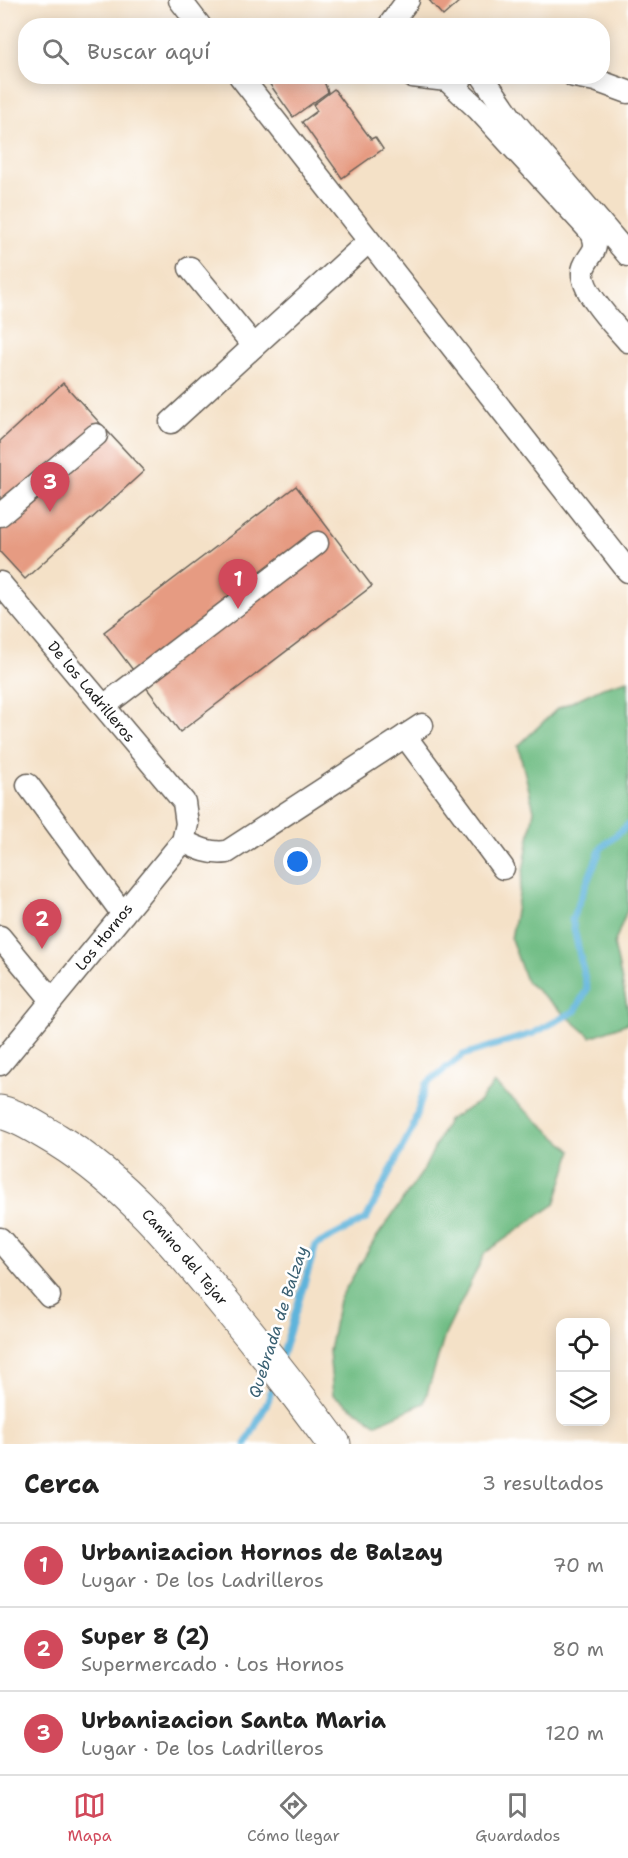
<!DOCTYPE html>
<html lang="es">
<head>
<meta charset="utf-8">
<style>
	:root { --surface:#fff; --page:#f6f6f6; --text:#222; --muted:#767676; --line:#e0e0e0; --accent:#d1495b }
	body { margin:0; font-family:"Shantell Sans",sans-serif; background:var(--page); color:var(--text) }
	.controls { position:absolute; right:18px; bottom:18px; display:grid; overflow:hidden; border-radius:12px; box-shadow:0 3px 15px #0003 }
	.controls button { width:54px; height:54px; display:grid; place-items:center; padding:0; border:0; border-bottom:2px solid var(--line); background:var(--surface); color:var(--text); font:30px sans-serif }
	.you { position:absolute; left:298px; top:862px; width:21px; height:21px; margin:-15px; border:4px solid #fff; border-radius:50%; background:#1a73e8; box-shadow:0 0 0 9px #1a73e833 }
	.badge { display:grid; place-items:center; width:39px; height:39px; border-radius:50%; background:var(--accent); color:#fff; font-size:20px; font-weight:700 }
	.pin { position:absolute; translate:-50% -50px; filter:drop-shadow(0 2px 3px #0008) }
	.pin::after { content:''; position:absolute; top:32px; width:21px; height:18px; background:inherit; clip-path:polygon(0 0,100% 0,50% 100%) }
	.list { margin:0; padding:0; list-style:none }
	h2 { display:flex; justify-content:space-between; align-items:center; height:78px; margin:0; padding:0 24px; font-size:26px }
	h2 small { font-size:20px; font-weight:400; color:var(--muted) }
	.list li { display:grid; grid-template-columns:39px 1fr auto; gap:18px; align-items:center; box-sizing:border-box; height:84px; padding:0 24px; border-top:2px solid var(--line) }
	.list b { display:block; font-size:22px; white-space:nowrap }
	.list p { margin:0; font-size:20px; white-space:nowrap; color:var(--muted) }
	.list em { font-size:20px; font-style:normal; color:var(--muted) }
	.icon { flex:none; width:33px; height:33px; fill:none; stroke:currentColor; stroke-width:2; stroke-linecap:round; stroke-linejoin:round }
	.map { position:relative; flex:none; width:628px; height:1444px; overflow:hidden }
	.search { position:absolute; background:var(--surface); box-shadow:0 3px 15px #0003; left:18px; right:18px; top:18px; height:66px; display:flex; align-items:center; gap:15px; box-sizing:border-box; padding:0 21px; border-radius:24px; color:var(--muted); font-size:22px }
	.sheet { height:330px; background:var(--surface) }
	nav { display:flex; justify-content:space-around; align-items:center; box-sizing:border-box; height:84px; border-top:2px solid var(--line); background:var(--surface); font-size:16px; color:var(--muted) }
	nav a { display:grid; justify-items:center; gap:3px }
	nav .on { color:var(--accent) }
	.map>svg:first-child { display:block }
</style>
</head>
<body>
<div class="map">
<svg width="628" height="1444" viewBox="0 0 628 1444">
	<rect width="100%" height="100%" fill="#fff"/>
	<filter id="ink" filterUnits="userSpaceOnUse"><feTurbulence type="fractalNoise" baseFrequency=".0167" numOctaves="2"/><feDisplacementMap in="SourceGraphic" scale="12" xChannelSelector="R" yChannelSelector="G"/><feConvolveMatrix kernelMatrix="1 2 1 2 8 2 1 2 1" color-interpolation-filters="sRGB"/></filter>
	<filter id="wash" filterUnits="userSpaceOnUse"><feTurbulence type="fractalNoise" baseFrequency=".008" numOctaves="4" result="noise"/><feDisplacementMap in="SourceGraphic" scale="24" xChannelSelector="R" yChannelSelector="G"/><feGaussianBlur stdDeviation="1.35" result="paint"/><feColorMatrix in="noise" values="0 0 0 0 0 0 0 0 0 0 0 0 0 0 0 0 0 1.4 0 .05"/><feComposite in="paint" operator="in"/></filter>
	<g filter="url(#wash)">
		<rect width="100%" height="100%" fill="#f4e1c7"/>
		<!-- forest -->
		<g fill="#72be86" stroke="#476d51" stroke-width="1.5">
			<polygon points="628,680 628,908 614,944 628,1010 628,1023 591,1037 526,981 511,939 534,810 518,746 557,709 603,687"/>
			<polygon points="494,1083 572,1151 555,1204 485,1253 445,1335 424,1403 377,1424 333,1395 329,1351 339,1300 374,1241 423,1171 448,1120 479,1102"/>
		</g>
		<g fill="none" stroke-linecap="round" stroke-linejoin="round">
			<!-- stream -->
			<g stroke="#5eb4db" stroke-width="7">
				<polyline points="281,1359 316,1245 366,1219 413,1127 426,1084 463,1055 534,1033 575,1011 587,989 572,919 601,848 628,825"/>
				<polyline points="246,1444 268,1401 274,1381"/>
			</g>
		</g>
		<g id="blocks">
			<!-- building -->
			<g fill="#e69b82">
				<polygon points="429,0 461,0 443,16"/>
				<polygon points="274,76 322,76 328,92 293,117 269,83"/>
				<polygon points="334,89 371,139 375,137 383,149 342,178 302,122 317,111 313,105"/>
				<polygon points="63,383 144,471 25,579 0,552 0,441"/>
				<polygon points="296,486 372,586 180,732 104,632"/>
			</g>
		</g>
	</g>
	<g filter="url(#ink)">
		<use href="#blocks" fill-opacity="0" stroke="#686158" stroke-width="1.5"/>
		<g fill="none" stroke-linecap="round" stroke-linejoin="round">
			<!-- street casing -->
			<g stroke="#686158" stroke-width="25">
				<g id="street">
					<polyline points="180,0 200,26"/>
					<polyline points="389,26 408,0"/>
					<polyline points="240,76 628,571"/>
					<polyline points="412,76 447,80 461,79"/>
					<polyline points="574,76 595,80 628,92"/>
					<polyline points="483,77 511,118 628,255"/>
					<path d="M447 80 479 110 592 233C600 252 590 252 584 267 576 287 615 326 628 341"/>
					<polyline points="190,268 254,346"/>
					<polyline points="171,422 369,241"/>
					<polyline points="0,515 96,435"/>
					<path id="s1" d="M0 583 184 802 187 824 183 841 0 1064"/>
					<polyline points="104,706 317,543"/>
					<polyline points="405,736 503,868"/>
					<polyline points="28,785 123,914"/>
					<path d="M183 841C199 849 210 854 227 852L422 725"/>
					<polyline points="0,937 52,1000"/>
					<polyline points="0,1239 49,1296"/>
				</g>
			</g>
			<!-- secondary casing -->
			<g stroke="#686158" stroke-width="35">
				<g id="secondary">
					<path id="s2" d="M0 1112C21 1117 38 1129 57 1140 125 1182 175 1243 225 1304 263 1350 299 1396 334 1444"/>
				</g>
			</g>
			<!-- street -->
			<use href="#street" stroke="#fff" stroke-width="22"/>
			<!-- secondary -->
			<use href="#secondary" stroke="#fff" stroke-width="33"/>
		</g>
	</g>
	<g text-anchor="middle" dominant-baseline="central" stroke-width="5" stroke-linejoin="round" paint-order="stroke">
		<!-- street labels -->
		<g font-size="15" fill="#1c1c1c" stroke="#fff">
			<text stroke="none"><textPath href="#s1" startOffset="142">De los Ladrilleros</textPath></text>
			<text transform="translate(104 937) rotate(-51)">Los Hornos</text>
			<text stroke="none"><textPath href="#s2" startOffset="238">Camino del Tejar</textPath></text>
		</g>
		<!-- water labels -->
		<g font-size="16" font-style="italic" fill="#3a6072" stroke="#fff">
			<text transform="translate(278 1322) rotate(-72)">Quebrada de Balzay</text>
		</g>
	</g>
</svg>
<div class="controls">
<button><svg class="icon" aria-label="locate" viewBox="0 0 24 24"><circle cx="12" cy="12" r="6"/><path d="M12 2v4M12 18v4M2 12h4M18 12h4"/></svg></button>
<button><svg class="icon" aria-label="layers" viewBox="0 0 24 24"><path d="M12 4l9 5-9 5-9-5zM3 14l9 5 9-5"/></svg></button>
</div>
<div class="you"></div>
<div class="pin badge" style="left:238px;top:609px">1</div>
<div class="pin badge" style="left:42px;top:949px">2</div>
<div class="pin badge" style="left:50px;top:512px">3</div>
<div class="search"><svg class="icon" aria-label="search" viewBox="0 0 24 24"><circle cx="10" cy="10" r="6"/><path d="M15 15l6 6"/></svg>Buscar aquí</div>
</div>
<section class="sheet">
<h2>Cerca<small>3 resultados</small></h2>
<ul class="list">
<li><span class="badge">1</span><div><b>Urbanizacion Hornos de Balzay</b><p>Lugar · De los Ladrilleros</p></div><em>70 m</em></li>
<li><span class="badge">2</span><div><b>Super 8 (2)</b><p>Supermercado · Los Hornos</p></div><em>80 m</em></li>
<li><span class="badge">3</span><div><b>Urbanizacion Santa Maria</b><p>Lugar · De los Ladrilleros</p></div><em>120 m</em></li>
</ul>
</section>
<nav>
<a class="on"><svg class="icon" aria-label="map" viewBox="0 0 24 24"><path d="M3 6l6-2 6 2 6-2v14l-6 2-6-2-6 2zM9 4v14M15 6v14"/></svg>Mapa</a>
<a><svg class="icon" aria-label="directions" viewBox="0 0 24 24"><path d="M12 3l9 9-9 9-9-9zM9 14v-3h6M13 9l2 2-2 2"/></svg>Cómo llegar</a>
<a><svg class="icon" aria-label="saved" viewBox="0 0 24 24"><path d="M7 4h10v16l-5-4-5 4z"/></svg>Guardados</a>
</nav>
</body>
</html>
